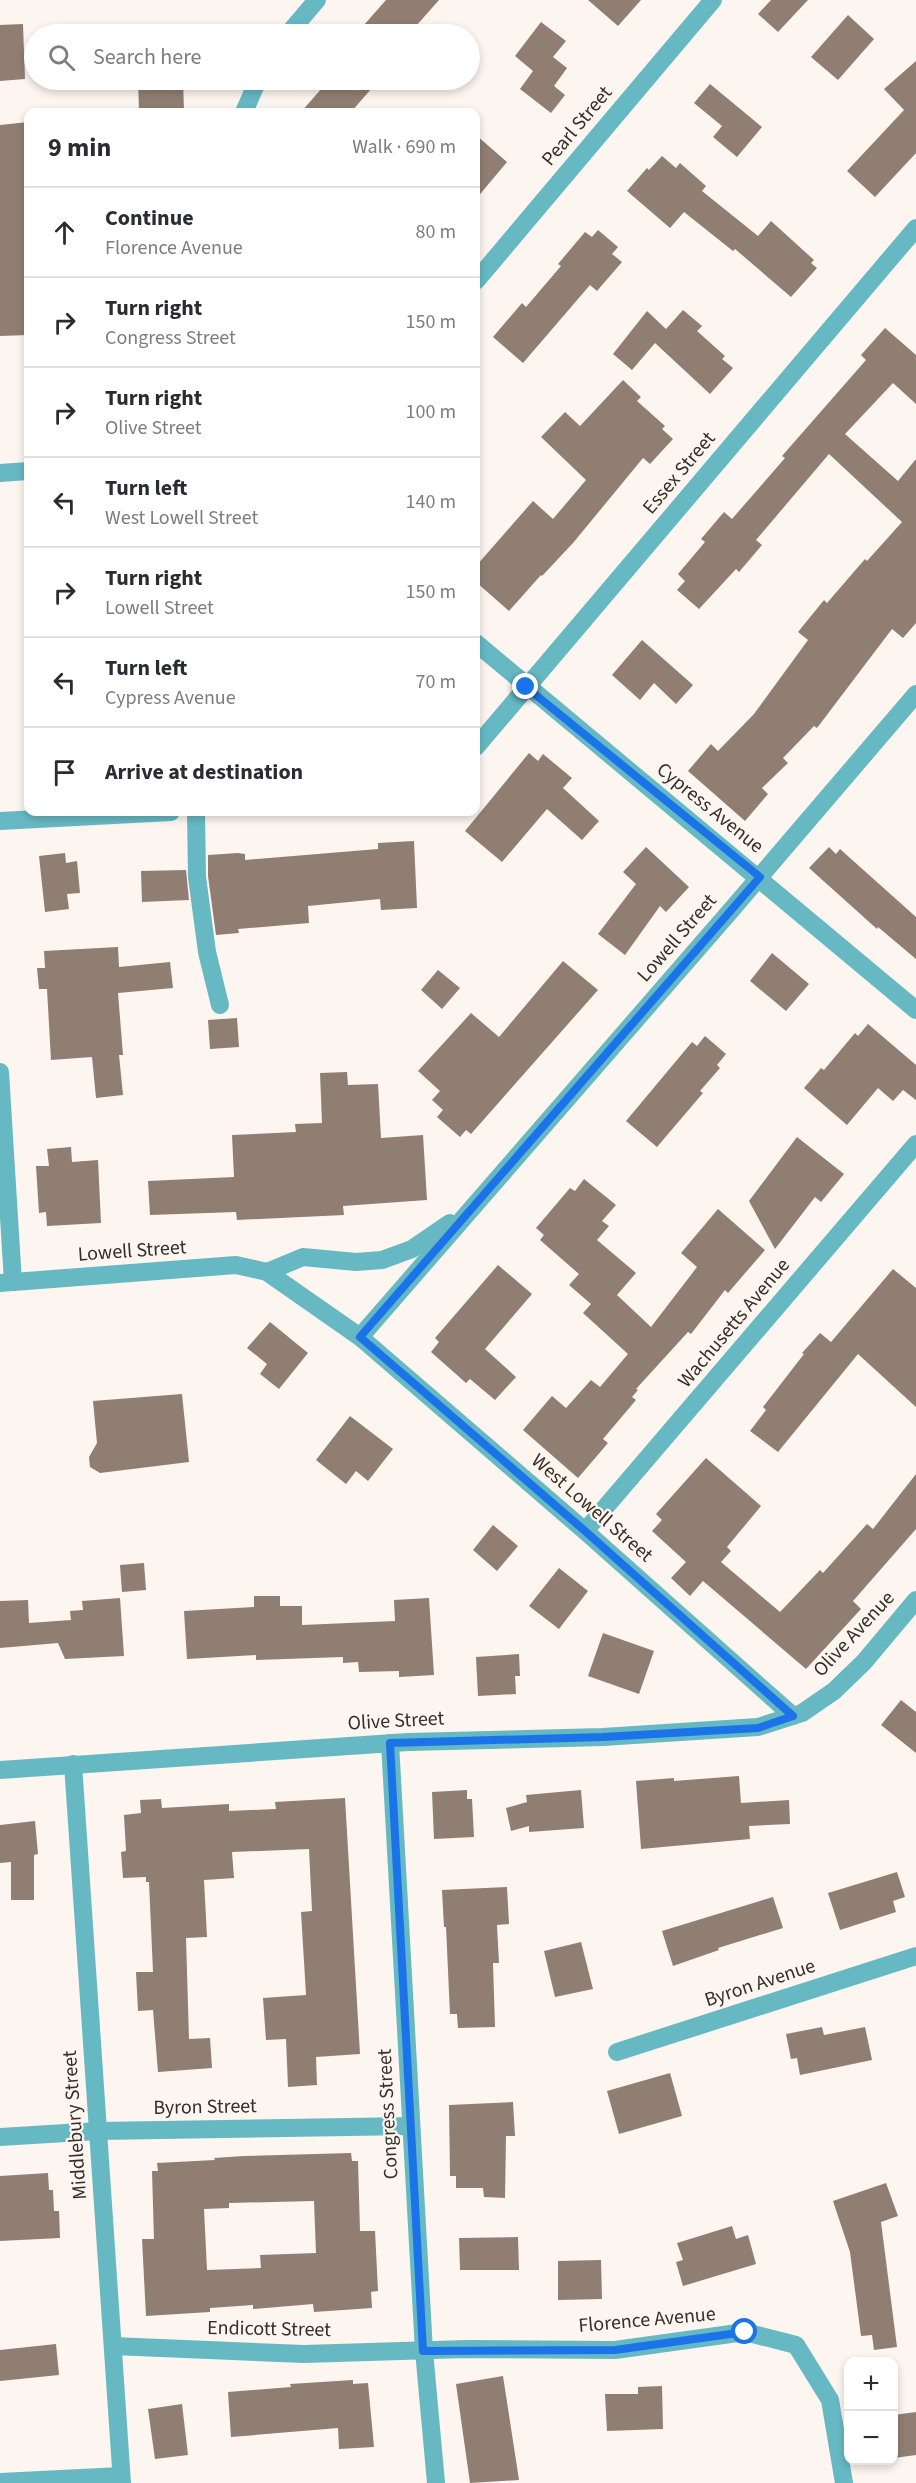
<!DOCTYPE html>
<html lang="en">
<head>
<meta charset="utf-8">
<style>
	:root { --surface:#fff; --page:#f2f2f3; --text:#2b2b33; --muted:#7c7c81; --line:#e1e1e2 }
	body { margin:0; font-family:"Source Sans 3",sans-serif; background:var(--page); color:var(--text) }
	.controls { position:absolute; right:18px; bottom:18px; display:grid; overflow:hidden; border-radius:12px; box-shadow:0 3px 9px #0003 }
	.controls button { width:54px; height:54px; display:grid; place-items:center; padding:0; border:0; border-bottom:2px solid var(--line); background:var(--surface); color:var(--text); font:30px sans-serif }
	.stop { position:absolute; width:18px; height:18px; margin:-14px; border:4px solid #1a73e8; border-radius:50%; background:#fff }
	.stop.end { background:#1a73e8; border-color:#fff; box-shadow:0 2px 6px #0008 }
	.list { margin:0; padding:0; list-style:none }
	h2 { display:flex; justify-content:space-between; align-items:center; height:78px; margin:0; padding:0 24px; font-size:26px }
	h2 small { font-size:20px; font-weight:400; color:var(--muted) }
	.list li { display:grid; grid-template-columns:39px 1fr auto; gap:18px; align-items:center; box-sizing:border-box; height:90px; padding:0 24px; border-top:2px solid var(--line) }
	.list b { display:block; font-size:22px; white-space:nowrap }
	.list p { margin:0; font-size:20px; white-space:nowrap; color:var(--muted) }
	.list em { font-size:20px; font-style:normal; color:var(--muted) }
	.icon { flex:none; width:33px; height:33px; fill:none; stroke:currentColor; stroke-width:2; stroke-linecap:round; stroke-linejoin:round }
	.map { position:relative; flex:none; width:916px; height:2483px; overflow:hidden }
	.search { position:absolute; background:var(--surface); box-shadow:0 3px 9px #0003; left:24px; top:24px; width:456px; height:66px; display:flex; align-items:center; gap:15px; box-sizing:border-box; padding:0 21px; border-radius:33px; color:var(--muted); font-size:22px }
	.panel { position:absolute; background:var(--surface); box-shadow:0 3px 9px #0003; left:24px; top:108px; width:456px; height:708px; border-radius:12px }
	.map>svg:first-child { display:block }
</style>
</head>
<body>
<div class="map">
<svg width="916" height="2483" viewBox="0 0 916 2483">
	<rect width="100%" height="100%" fill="#fdf5ef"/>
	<!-- building -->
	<g fill="#907e72" fill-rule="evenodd">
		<polygon points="386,0 439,0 409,34 356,34"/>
		<polygon points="588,0 641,0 618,26"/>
		<polygon points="771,0 808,0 778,32 758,14"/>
		<polygon points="848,15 874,39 838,80 811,57"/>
		<polygon points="541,22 566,41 553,57 567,68 554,86 565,95 551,113 520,89 533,71 515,56"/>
		<polygon points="23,24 25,79 0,81 0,25"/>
		<polygon points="916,61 916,153 875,197 847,171 904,110 884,89"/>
		<polygon points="138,80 183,80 184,112 139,112"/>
		<polygon points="329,80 379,80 351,112 301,112"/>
		<polygon points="710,84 762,127 737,157 713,137 722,126 694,103"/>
		<polygon points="28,122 28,335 0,336 0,125"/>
		<polygon points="476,135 507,162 476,199"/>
		<polygon points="662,156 676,168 680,163 706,186 702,191 758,236 771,221 814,260 811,263 817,268 791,297 735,249 733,251 684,212 670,228 627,191 647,168 649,170"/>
		<polygon points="598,230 618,247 612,254 622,262 597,291 590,285 523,363 493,337 522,303 526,307 561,266 558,264 585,232 592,237"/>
		<polygon points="683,310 702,326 697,331 725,356 722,359 733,368 710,394 655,343 632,370 613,354 647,311 666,329"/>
		<polygon points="885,328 916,355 916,404 893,383 845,434 898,481 916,459 916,623 903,638 892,629 817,728 814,726 783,758 788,763 762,788 768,794 745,821 688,771 711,744 718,751 754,714 808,640 798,632 824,600 827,603 865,559 867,561 902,522 829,454 756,540 762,545 739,572 736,569 699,609 677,590 685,581 678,574 705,542 701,539 724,512 732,519 785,458 782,456 866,360 861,355"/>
		<polygon points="623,380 641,397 637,401 665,426 662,429 673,439 650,464 643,458 573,543 542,576 541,575 509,611 476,582 476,566 533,501 553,519 586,480 541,437 565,412 580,426"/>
		<polygon points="642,640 693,685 676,704 654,683 640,700 612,675"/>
		<polygon points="529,753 538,761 543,754 572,778 563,788 599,821 582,840 547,809 502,862 465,831"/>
		<polygon points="414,841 417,908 381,910 380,899 308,906 309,923 238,929 239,933 216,935 208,876 208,855 238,853 245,854 245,860 378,849 378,843"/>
		<polygon points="646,847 689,887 666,912 660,906 625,955 598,934 636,884 623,872"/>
		<polygon points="829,847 836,854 840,849 916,917 916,959 878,927 877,929 809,868"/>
		<polygon points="65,853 66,863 77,861 80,893 67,894 69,909 45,912 39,856"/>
		<polygon points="186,870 189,900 142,902 141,871"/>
		<polygon points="118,947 119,967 170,962 173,988 118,993 123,1055 119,1055 123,1095 96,1098 92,1057 51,1060 47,989 39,989 37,968 45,968 44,951"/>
		<polygon points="772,953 809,984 786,1011 750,981"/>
		<polygon points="563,961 598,990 471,1134 466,1130 460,1137 437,1117 443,1110 432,1100 440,1091 418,1071 471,1013 499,1037"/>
		<polygon points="438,970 460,988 442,1009 421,990"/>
		<polygon points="237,1018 239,1047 210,1049 208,1020"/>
		<polygon points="868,1024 916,1065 916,1100 903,1090 893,1101 878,1088 847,1125 804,1088 821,1068 824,1070 855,1033 858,1036"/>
		<polygon points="705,1036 726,1054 717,1065 720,1068 700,1091 703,1093 657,1147 626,1121 692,1042 697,1046"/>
		<polygon points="347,1072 348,1085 378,1084 381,1138 423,1135 427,1200 343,1206 344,1215 237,1220 236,1212 150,1215 148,1181 234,1177 232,1135 296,1132 295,1124 322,1123 320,1073"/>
		<polygon points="797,1137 844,1174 821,1202 815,1197 775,1249 749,1201"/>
		<polygon points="71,1147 72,1162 98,1160 101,1223 47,1226 46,1212 39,1213 36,1166 49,1166 47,1149"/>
		<polygon points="584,1179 616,1205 602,1221 609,1226 597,1240 636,1273 617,1295 651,1327 697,1267 681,1253 718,1209 765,1250 728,1293 725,1290 691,1334 688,1332 636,1389 638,1390 632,1397 636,1400 603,1439 608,1443 578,1478 523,1430 552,1396 566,1408 591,1380 600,1387 628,1354 583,1313 591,1304 569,1285 579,1274 540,1240 544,1235 536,1228 570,1188 575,1191"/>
		<polygon points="498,1265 532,1294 485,1349 516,1377 495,1400 470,1379 466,1383 431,1352 439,1342 435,1338"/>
		<polygon points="893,1269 916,1288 916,1407 858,1354 778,1452 750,1431 766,1410 763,1407 804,1354 802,1353 820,1333 831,1342"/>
		<polygon points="270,1322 308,1353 279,1389 260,1374 267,1364 247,1348"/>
		<polygon points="182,1394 189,1462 100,1473 90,1467 89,1457 97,1443 93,1401"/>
		<polygon points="350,1416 393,1449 368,1481 356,1471 346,1484 316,1460"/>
		<polygon points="706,1458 761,1506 727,1547 731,1551 721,1562 780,1612 820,1570 823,1573 867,1524 873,1529 916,1474 916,1529 853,1601 861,1609 806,1669 703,1581 690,1596 671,1578 686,1562 652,1531 662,1520 656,1514"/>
		<polygon points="493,1525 518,1546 497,1571 473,1550"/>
		<polygon points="144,1563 146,1590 122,1592 120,1565"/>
		<polygon points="559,1568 588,1591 559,1629 529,1606"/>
		<polygon points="254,1596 280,1596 280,1606 302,1606 302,1625 395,1621 394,1600 429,1598 434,1675 399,1677 399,1671 359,1672 358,1662 343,1663 343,1657 256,1660 256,1655 187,1659 184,1611 254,1607"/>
		<polygon points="120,1598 124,1656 65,1659 58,1643 0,1648 0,1601 28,1600 29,1623 71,1620 70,1611 83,1610 82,1601"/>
		<polygon points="603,1633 654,1651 639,1694 588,1676"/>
		<polygon points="519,1654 520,1676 515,1676 516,1694 478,1696 476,1657"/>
		<polygon points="901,1700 916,1712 916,1753 881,1725"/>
		<polygon points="739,1776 741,1803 789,1800 790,1824 749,1826 750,1839 641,1849 636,1781 674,1778 674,1781"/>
		<polygon points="467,1790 467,1799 472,1799 474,1837 434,1839 432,1792"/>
		<polygon points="581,1790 584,1828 529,1832 529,1826 511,1831 506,1808 527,1802 526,1795"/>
		<polygon points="345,1798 360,2054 316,2057 317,2085 288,2087 286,2039 266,2040 263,1998 306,1995 301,1912 312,1911 309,1849 232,1852 234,1878 204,1880 207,1937 186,1938 189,2039 210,2038 212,2068 158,2072 153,2010 138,2011 136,1972 153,1972 149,1882 146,1882 146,1877 123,1878 121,1852 126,1851 124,1815 141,1813 140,1800 161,1799 162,1808 229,1804 229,1811 276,1809 275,1802"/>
		<polygon points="35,1821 38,1854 34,1855 34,1900 11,1900 11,1862 0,1863 0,1825"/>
		<polygon points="897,1872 905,1897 893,1901 896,1912 840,1930 828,1893"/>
		<polygon points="507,1887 509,1924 497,1925 499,1963 493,1963 495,2027 458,2028 457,2014 450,2014 446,1927 444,1927 442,1890"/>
		<polygon points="773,1897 783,1928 718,1948 719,1950 673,1966 662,1931"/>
		<polygon points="581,1942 593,1989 555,1997 544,1951"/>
		<polygon points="822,2027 824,2035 865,2027 872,2060 800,2075 797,2058 791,2059 786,2034"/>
		<polygon points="670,2073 682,2116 619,2134 607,2091"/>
		<polygon points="513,2102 515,2136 506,2136 505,2198 484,2197 483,2188 456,2188 456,2176 450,2176 449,2105"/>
		<path d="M351 2153 352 2161H358L360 2231H375L378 2291 371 2292 372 2308 314 2312 313 2304 253 2309V2305L210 2308V2312L146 2316 142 2239H154L152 2171H158L157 2163 215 2160 214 2158 244 2156ZM314 2201 316 2253 260 2255 261 2268 207 2270 204 2209 229 2208V2203Z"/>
		<polygon points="48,2173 49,2190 53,2190 54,2211 59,2211 60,2238 0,2241 0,2176"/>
		<polygon points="886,2183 898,2216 881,2222 897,2347 874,2350 872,2335 861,2336 850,2252 833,2201"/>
		<polygon points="732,2226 736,2239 748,2235 756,2264 683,2286 676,2262 683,2260 677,2243"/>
		<polygon points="518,2237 519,2270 460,2270 459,2238"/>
		<polygon points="601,2260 602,2299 558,2300 558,2261"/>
		<polygon points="56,2344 59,2375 0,2381 0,2350"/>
		<polygon points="503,2376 519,2480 470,2483 456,2384"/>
		<polygon points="353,2380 353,2384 368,2383 374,2447 339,2449 338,2428 231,2437 228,2392 291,2387 290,2384"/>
		<polygon points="662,2386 663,2429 607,2431 605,2394 638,2394 638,2387"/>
		<polygon points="182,2404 188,2455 155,2459 148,2409"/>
		<polygon points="916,2412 916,2455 894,2458 894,2415"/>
	</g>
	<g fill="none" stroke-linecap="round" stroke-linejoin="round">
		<!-- minor -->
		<g stroke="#66b9c3" stroke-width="18">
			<polyline points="288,34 317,0"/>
			<polyline points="244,112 258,80"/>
			<polyline points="476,281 713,0"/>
			<polyline points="0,473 28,471"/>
			<polyline points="476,643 916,1010"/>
			<polyline points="476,747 916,228"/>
			<polyline points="196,812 197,877 207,952 220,1005"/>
			<polyline points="0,821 171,812"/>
			<polyline points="0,1072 13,1282"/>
			<polyline points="267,1272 303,1257 356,1262 382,1260 412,1249 450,1223"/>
			<polyline points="0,1283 236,1265 267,1272 360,1337 733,908 916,694"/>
			<polyline points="360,1337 585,1531 793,1716"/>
			<polyline points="585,1531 916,1144"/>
			<polyline points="390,1743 424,2351 436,2483"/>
			<polyline points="73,1764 122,2483"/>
			<polyline points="0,1770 408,1742 603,1737 758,1727 802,1713 834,1691 864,1662 916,1600"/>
			<polyline points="617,2052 916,1956"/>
			<polyline points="0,2137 98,2131 411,2126"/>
			<polyline points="113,2346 304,2354 466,2349 615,2350 745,2332 796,2345 830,2400 844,2483"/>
			<polyline points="0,2482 121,2476"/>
		</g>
	</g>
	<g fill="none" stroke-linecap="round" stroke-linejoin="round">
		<!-- route -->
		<polyline stroke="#1a73e8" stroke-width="8" points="526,687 760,877 360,1337 585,1531 793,1716 758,1728 603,1737 390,1743 423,2351 615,2350 745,2332"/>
	</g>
	<g text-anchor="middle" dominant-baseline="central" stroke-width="4.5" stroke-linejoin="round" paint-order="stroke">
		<!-- street labels -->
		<g font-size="20" fill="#352e29" stroke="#fdf5ef">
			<text transform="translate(577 126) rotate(-50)">Pearl Street</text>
			<text transform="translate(679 473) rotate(-50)">Essex Street</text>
			<text transform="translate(710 808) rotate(39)">Cypress Avenue</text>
			<text transform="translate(677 938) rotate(-49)">Lowell Street</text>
			<text transform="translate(132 1251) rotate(-4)">Lowell Street</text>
			<text transform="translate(734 1323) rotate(-50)">Wachusetts Avenue</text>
			<text transform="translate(592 1508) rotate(41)">West Lowell Street</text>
			<text transform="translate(854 1634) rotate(-47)">Olive Avenue</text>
			<text transform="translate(396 1721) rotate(-3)">Olive Street</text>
			<text transform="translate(760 1983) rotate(-18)">Byron Avenue</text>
			<text transform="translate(205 2107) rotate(-1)">Byron Street</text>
			<text transform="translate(388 2114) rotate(-93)">Congress Street</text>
			<text transform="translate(75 2125) rotate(-94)">Middlebury Street</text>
			<text transform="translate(647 2320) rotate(-5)">Florence Avenue</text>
			<text transform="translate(269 2329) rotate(1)">Endicott Street</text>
		</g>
	</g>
</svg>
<div class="controls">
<button>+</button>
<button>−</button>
</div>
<div class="stop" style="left:745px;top:2332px"></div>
<div class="stop end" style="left:526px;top:687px"></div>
<div class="search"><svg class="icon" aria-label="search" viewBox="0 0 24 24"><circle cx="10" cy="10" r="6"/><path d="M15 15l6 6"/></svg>Search here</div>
<section class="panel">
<h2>9 min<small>Walk · 690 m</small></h2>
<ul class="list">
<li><svg class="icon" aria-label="ahead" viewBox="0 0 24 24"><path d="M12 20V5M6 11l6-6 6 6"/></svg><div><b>Continue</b><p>Florence Avenue</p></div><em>80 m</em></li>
<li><svg class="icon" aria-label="right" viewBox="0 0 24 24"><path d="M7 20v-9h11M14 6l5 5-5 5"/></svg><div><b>Turn right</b><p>Congress Street</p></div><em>150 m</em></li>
<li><svg class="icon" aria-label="right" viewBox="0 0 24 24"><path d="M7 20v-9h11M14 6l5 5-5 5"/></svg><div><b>Turn right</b><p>Olive Street</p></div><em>100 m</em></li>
<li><svg class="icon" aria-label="left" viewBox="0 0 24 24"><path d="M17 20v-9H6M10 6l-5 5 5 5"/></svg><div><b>Turn left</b><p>West Lowell Street</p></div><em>140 m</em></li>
<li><svg class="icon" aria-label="right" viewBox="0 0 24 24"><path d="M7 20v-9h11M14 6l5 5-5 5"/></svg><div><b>Turn right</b><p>Lowell Street</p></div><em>150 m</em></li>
<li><svg class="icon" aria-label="left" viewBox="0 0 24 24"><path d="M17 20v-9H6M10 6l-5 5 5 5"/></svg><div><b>Turn left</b><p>Cypress Avenue</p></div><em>70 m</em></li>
<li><svg class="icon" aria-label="arrive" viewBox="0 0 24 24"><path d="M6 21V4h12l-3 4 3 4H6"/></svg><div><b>Arrive at destination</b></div></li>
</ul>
</section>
</div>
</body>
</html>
